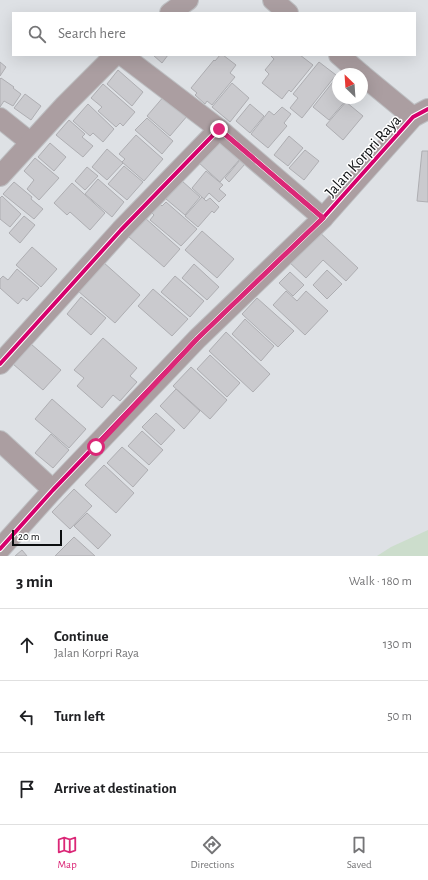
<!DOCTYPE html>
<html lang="en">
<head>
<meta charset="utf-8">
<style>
	:root { --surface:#fff; --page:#f2f2f2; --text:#202124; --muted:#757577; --line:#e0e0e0; --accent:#db2777 }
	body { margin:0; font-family:"Alegreya Sans",sans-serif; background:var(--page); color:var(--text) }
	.compass { position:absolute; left:332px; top:68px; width:36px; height:36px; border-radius:50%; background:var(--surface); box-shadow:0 4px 16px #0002; rotate:335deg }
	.scale { position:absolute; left:12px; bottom:10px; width:50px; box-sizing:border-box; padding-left:4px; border:2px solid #0c0e10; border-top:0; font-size:11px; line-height:14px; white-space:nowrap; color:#0c0e10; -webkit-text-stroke:3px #fff; paint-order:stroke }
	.stop { position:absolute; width:12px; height:12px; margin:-9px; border:3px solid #db2777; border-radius:50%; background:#fff }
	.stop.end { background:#db2777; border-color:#fff; box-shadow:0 1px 4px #0008 }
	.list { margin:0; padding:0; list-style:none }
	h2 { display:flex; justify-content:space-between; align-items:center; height:52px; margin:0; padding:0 16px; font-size:17px }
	h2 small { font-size:13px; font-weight:400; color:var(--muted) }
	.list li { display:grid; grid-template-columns:26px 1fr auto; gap:12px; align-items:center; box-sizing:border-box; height:72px; padding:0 16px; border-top:1px solid var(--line) }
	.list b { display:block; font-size:15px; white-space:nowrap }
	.list p { margin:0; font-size:13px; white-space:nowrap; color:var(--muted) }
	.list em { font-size:13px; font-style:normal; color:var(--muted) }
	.icon { flex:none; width:22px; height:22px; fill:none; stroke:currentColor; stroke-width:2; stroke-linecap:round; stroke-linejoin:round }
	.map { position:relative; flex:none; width:428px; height:556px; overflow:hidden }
	.search { position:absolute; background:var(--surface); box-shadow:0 4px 16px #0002; left:12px; right:12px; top:12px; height:44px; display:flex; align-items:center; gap:10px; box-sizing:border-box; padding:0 14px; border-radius:0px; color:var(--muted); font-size:15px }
	.sheet { height:268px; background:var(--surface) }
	nav { display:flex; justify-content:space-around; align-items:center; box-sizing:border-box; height:56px; border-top:1px solid var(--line); background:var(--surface); font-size:11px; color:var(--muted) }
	nav a { display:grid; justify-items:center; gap:2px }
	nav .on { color:var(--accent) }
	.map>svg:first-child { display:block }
</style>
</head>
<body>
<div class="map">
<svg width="428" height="556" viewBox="0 0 428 556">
	<rect width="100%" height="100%" fill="#dee1e5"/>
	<!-- green -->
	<polygon fill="#cdc" points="428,530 428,556 377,556 391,547"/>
	<!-- building -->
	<g fill="#cacace" stroke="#aeaeb2">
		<polygon points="153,55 168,55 162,63"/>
		<polygon points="220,55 223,55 236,65 230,73 235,77 212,105 207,101 205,104 195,95 197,93 191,88 214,60 215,61"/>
		<polygon points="270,55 300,55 313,65 291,92 289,90 282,99 262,83 269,74 265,70 274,59"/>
		<polygon points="0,62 6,67 0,76"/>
		<polygon points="319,62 336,75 302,118 290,108 298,98 293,94"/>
		<polygon points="118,70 143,92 132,106 107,84"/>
		<polygon points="1,78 14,87 13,88 21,94 13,106 4,101 0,107 0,79"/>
		<polygon points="336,78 338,79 338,98 348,98 329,120 313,107"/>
		<polygon points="232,83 249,98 230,122 212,107"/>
		<polygon points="103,84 135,112 123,126 120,123 116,127 98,111 102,107 91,98"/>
		<polygon points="25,94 41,106 31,120 14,108"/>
		<polygon points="165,95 188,115 170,136 147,116"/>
		<polygon points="346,102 363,116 343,140 326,125"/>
		<polygon points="88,104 114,129 103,142 93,133 90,136 73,121"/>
		<polygon points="250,104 264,116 250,133 236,121"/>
		<polygon points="282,107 291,114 284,123 287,126 268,148 251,134 269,111 274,115"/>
		<polygon points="147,118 173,141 162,154 135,130"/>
		<polygon points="69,120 85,134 82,137 93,146 83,157 56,135"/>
		<polygon points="136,135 163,159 144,181 122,162 125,159 119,154"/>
		<polygon points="289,136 303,148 288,166 274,155"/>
		<polygon points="217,140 240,159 220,182 198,162"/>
		<polygon points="50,143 66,157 54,171 38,157"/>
		<polygon points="107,149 123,163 107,180 92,167"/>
		<polygon points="305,150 319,161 304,180 289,168"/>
		<polygon points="422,151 428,151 428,202 417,201"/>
		<polygon points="35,158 59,178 39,200 27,189 34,180 24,171"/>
		<polygon points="240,160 245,164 229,182 225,178"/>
		<polygon points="124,166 143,182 127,200 108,184"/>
		<polygon points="87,167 98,176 85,190 75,181"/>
		<polygon points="206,171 223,185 219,189 226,195 219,202 209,193 204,199 192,188"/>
		<polygon points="98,179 124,202 112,217 85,194"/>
		<polygon points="182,181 200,197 185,215 166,199 170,194 168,193"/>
		<polygon points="14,182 32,197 31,199 43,209 34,219 3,194"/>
		<polygon points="72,183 105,213 90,230 70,212 67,215 54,203"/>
		<polygon points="2,196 21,214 10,227 0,219 0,198"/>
		<polygon points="202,197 206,201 210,198 219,207 214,213 212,211 198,227 185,216"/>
		<polygon points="166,202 197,229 181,246 150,220 154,215 152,213 160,204 162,206"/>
		<polygon points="24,216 35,225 20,243 9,233"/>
		<polygon points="145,218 180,249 164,267 129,237"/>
		<polygon points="316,229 358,268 346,281 323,260 306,278 287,260"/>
		<polygon points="202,231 234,259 217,278 185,250"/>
		<polygon points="32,247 57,269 41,287 16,265"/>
		<polygon points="103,262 140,295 115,323 78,291"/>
		<polygon points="194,264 219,287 207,300 182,278"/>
		<polygon points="17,269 39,288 27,301 23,298 18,304 0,288 0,279 3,276 8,280"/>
		<polygon points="327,270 342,284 327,299 313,285"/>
		<polygon points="290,272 304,285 293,296 279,283"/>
		<polygon points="175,276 204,301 190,317 161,292"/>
		<polygon points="153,289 188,319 172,336 138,306"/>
		<polygon points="286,291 297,301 306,291 328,311 305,335 273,305"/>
		<polygon points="81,297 106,318 91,335 67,314"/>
		<polygon points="257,298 294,331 278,347 242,314"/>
		<polygon points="245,319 274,346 261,361 232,334"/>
		<polygon points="226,332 270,374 253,392 209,351"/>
		<polygon points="103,338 137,368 130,376 137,382 120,401 113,395 102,408 77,386 84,378 74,370"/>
		<polygon points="31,344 61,370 43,390 13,364"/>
		<polygon points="210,355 240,383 227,397 197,369"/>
		<polygon points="191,367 227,400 210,419 173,386"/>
		<polygon points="176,389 200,411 184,429 160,406"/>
		<polygon points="52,399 86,429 69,448 35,419"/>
		<polygon points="156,413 175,430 161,445 142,427"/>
		<polygon points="142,431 163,450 149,465 128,446"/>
		<polygon points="51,434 69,450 53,468 35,453"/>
		<polygon points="122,447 148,470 133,487 107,463"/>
		<polygon points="104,465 134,493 116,513 85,485"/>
		<polygon points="74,489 92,506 70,529 52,512"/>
		<polygon points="87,513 111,535 98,549 74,526"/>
		<polygon points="74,537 95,556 55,556"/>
		<polygon points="22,550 27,556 15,556"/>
	</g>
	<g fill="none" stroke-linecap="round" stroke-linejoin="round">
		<!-- minor casing -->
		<g stroke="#bdbfc2" stroke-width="22">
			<g id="minor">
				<polyline points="273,0 288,13"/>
				<polyline points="170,13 188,0"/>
				<polyline points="122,55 219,129"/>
				<polyline points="339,55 361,74"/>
				<polyline points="362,75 413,117"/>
				<polyline points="0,118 30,142"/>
				<polyline points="0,176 65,105 115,55"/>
				<polyline points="0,364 121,230 219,129 323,218"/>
				<polyline points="0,441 53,490"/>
				<polyline points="0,549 53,490 197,339 323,218 413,117 428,109"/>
			</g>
		</g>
		<!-- minor -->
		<use href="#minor" stroke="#ab9ea1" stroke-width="20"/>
		<!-- cycleway casing -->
		<g stroke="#fff" stroke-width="6">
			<g id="cycleway">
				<polyline points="0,364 121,230 219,129 323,218"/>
				<polyline points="0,549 53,490 197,339 323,218 413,117 428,109"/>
			</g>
		</g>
		<!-- cycleway -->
		<use href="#cycleway" stroke="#d6006c" stroke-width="4"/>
	</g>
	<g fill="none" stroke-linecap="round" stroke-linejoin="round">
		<!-- route -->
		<polyline stroke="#db2777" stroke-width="5" points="96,447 197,339 323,218 219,129"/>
	</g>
	<g text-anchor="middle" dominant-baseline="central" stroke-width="3" stroke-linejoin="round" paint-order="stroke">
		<!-- street labels -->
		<g font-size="16" fill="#0c0e10" stroke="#fff">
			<text transform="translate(363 156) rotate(-48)">Jalan Korpri Raya</text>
		</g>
	</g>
</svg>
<svg class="compass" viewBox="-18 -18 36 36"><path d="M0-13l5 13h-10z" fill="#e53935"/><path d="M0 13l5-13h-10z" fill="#757577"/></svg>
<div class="scale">20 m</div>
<div class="stop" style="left:96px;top:447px"></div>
<div class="stop end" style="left:219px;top:129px"></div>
<div class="search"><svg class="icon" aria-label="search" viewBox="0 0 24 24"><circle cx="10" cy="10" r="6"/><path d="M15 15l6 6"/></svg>Search here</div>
</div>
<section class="sheet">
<h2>3 min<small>Walk · 180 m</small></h2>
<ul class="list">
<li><svg class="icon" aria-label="ahead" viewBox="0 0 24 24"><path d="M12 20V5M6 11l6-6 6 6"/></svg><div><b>Continue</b><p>Jalan Korpri Raya</p></div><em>130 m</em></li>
<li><svg class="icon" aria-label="left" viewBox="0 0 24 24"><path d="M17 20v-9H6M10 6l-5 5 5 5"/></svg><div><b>Turn left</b></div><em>50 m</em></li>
<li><svg class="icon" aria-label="arrive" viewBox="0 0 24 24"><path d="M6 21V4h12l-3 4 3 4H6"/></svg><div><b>Arrive at destination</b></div></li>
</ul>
</section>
<nav>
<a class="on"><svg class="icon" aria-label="map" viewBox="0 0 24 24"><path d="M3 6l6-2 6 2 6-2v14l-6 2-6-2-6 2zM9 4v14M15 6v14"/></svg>Map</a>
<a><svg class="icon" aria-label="directions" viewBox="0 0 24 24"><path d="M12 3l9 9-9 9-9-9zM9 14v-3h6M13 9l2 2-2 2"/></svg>Directions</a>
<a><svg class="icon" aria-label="saved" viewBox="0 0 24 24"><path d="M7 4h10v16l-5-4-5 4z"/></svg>Saved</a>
</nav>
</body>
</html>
